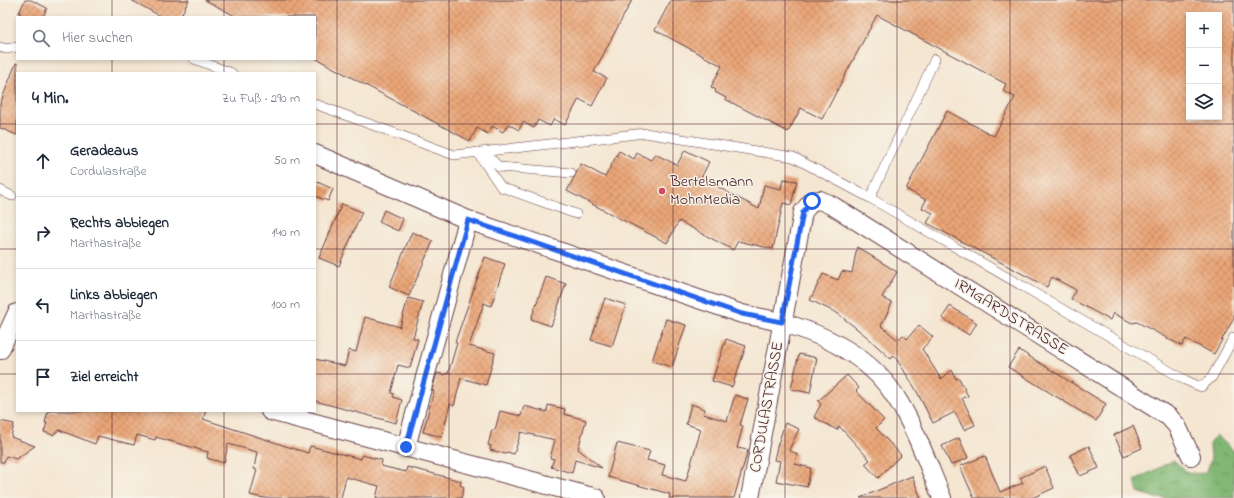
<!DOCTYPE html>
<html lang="de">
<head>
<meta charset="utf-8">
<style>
	:root { --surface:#fff; --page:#f6f6f7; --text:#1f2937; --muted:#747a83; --line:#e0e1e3 }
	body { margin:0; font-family:"Indie Flower",sans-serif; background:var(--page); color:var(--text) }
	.controls { position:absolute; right:12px; top:12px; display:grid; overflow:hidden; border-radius:0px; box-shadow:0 2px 6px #0003 }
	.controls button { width:36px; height:36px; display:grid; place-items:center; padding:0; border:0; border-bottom:1px solid var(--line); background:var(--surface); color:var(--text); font:20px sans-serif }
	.stop { position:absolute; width:12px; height:12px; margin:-9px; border:3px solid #2563eb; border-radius:50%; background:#fff }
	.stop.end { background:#2563eb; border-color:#fff; box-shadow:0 1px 4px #0008 }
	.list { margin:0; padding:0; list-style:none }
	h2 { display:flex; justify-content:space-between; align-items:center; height:52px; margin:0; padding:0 16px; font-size:17px }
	h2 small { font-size:13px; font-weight:400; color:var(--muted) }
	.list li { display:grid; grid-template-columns:26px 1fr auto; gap:12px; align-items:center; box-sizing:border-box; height:72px; padding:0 16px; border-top:1px solid var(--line) }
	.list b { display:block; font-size:15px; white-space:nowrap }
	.list p { margin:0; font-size:13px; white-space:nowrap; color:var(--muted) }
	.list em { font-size:13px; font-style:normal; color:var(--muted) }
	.icon { flex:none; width:22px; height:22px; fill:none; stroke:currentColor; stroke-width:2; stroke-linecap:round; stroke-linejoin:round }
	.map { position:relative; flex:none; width:1234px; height:498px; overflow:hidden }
	.search { position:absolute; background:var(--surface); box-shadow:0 2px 6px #0003; left:16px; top:16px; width:300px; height:44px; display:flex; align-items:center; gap:10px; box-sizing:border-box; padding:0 14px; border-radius:0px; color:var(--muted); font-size:15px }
	.panel { position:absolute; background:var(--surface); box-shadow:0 2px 6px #0003; left:16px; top:72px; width:300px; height:340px; border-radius:0px }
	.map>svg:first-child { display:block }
</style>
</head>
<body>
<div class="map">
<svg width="1234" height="498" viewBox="0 0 1234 498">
	<defs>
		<pattern id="forest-crowns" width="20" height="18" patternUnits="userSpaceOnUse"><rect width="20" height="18" fill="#81b874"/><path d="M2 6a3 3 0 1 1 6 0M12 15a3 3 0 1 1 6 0" fill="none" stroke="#6c955f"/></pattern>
		<pattern id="building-cross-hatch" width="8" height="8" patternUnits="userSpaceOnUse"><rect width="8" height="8" fill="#eba677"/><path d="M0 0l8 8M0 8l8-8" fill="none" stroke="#c08762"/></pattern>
	</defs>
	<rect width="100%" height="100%" fill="#f7f3e8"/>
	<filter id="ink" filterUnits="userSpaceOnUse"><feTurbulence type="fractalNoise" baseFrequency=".025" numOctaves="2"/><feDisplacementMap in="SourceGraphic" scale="8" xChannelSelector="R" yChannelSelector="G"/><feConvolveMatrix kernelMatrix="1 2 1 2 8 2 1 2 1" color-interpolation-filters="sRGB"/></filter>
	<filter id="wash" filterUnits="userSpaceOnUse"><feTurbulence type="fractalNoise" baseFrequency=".012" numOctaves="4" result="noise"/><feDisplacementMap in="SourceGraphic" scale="16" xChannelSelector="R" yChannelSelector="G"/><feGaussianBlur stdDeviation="0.9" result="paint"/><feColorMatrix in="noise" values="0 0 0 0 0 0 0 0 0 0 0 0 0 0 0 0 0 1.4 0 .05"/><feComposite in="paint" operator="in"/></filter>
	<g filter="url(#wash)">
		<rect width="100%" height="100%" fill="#f4e6d1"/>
		<!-- forest -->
		<path fill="url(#forest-crowns)" stroke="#666c50" d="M1216 435 1234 451V498H1156L1138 492 1135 480 1174 460C1184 471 1188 475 1204 473 1212 464 1212 456 1209 444Z"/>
		<g id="blocks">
			<!-- building -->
			<g fill="url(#building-cross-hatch)" fill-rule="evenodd">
				<polygon points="25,0 31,0 47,8 43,17 26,17 19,13"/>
				<polygon points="131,0 189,0 180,17 162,17"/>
				<polygon points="205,0 632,0 594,72 607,78 592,106 579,99 565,125 554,119 550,126 538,120 534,128 523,122 519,130 508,124 503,132 492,126 488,134 477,128 470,141 315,58 315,17 237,17"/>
				<path d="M671 0H1234V318L1214 354 1186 339 1182 346 1137 322 1132 323 1113 313 1110 320 1071 299 1076 290 1052 277 1047 287 927 223 933 213 922 208 926 200 906 189 947 111 994 136 1015 97 1003 91 1006 84 877 15 822 119 801 108 788 132 725 99 726 98 715 92 716 90 711 87 722 66 655 30ZM1189 15H1219V117H1189Z"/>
				<polygon points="16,63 17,63 17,135 0,128 0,104"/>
				<polygon points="685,150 709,162 701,178 759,209 764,185 781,189 783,179 797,181 791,205 783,203 773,249 738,241 733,250 679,221 667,243 567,191 581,164 605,177 619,151 634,159 637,153 651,160 655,154 677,165"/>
				<polygon points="315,181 333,189 328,201 315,196"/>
				<polygon points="342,204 362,212 339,266 319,258"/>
				<polygon points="384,210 403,219 398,231 379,222"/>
				<polygon points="412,232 433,241 409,296 389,287"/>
				<polygon points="857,247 897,272 882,297 892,303 881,326 898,340 903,335 907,339 919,325 933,337 922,349 941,379 952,370 956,379 959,378 968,396 962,398 975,425 964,430 955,412 933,423 915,388 894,355 891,359 866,336 837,313 810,300 823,274 838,280 842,271 852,273"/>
				<polygon points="485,257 505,264 491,306 484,303 469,346 495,353 486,385 461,378 454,406 450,404 442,437 423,432 434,391 432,390 437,373 445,375 446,373 448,374 457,343 455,342"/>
				<polygon points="546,277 566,284 551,326 531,319"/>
				<polygon points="408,298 423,302 413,338 418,339 410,368 398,365 391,393 394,394 393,397 402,400 396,423 315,401 315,359 345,366 349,350 356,352 365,317 400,327"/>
				<polygon points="605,298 626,305 612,346 591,340"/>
				<polygon points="950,306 977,323 969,335 942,318"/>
				<polygon points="666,319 686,325 672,367 652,361"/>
				<polygon points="726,339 746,346 732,387 712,381"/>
				<polygon points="1019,350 1106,404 1096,421 1008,367"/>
				<polygon points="799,354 817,358 810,393 791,389"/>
				<polygon points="847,375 859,388 856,391 884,420 876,428 901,455 878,478 865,464 870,460 839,426 837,430 814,417 821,404 818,401"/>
				<polygon points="735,395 748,399 740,425 743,426 737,448 748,450 734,498 669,498 670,494 608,477 617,443 650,451 647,460 665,465 662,475 686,481 701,429 686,424 691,404 705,409 703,414 727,421"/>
				<polygon points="548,405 565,409 564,414 586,420 578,449 602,468 575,460 572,473 551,467 554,459 550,458 555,440 521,432 514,454 507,452 506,454 490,450 491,446 488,445 492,430 495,430 500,411 521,416 524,406 547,412"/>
				<polygon points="48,411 206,411 203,419 292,448 308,453 310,446 361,459 362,455 382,460 381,466 406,472 407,467 427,472 461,481 460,485 464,487 461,498 376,498 379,486 346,477 341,498 264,498 250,495 257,470 254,469 257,452 228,444 224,463 207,458 208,452 156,437 155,440 137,435 134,445 98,436 95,444 59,430 53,435 44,432 47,423 45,423"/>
				<polygon points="0,421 14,424 11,437 35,446 16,459 6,456 4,462 0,462"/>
				<polygon points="785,423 799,429 789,450 797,454 795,464 811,468 807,487 776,481 780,461 774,460 777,447"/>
				<polygon points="1133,426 1142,448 1124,456 1114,435"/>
				<polygon points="959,438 968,458 951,465 942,446"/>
				<polygon points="1089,446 1099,468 1080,476 1070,455"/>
				<polygon points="985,456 1000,492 1023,483 1020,478 1045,466 1054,488 1032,498 974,498 960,466"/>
				<polygon points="912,476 921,498 860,498"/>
			</g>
		</g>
	</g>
	<g filter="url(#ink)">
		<use href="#blocks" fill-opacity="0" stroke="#643d44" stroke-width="1"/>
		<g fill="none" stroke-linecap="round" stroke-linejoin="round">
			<!-- service casing -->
			<g stroke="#643d44" stroke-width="10">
				<g id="service">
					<polyline points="0,47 6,49 17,47"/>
					<polyline points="194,59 232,73"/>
					<polyline points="315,104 454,155 645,133 793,157 870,198 1185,380 1201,387 1212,377 1234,337"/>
					<polyline points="477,152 501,187 576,214"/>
					<polyline points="484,152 499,167 571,173"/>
					<polyline points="0,190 12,196"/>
					<polyline points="870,198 935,59"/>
				</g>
			</g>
			<!-- minor casing -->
			<g stroke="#643d44" stroke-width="20">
				<g id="minor">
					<path d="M315 154 468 220 742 314C756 317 770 319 784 323 828 336 872 358 897 399 916 429 928 465 942 498"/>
					<polyline points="0,350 17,313"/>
					<polyline points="270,411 596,498"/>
					<polyline points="406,447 468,220"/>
					<polyline points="750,498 803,212 812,201 820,200 833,206 1169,417 1177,426 1191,456"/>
				</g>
			</g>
			<!-- service -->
			<use href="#service" stroke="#fff" stroke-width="9"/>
			<!-- minor -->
			<use href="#minor" stroke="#fff" stroke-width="18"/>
		</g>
	</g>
	<g fill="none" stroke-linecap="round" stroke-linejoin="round" filter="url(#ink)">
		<!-- route -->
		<polyline stroke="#2563eb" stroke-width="5" points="406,447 468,220 742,314 782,322 803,212 812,201"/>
	</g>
	<!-- grid -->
	<path fill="none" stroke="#4a1f2b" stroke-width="1" stroke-opacity="0.55" d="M112 0V17M224 0V17M337 0V498M449 0V498M561 0V498M673 0V498M785 0V498M897 0V498M1010 0V498M1122 0V498M112 59V73M224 59V73M0 124H17M315 124H1234M0 249H17M315 249H1234M0 374H17M315 374H1234M112 411V498M224 411V498"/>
	<!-- markers -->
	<circle fill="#d1495b" stroke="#f7f3e8" stroke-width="1.5" cx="662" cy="191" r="4"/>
	<g text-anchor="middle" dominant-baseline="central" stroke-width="3" stroke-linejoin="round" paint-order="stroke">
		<!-- poi labels -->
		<g font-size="16" fill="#4a1f2b" stroke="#f7f3e8" text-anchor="start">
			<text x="670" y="182">Bertelsmann<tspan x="670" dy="18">MohnMedia</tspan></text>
		</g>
		<!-- street labels -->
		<g font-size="16" fill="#4a1f2b" stroke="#f7f3e8">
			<text transform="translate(1011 317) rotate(32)">IRMGARDSTRASSE</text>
			<text transform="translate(767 407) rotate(-80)">CORDULASTRASSE</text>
		</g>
	</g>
</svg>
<div class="controls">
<button>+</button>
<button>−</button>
<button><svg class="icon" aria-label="layers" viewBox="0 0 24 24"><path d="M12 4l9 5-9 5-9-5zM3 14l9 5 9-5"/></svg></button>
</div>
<div class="stop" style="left:812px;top:201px"></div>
<div class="stop end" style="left:406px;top:447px"></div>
<div class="search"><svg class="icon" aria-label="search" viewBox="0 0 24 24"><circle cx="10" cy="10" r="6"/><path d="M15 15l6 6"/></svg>Hier suchen</div>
<section class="panel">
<h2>4 Min.<small>Zu Fuß · 290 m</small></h2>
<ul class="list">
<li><svg class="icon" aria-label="ahead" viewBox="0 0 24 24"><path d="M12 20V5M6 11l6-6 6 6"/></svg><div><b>Geradeaus</b><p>Cordulastraße</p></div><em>50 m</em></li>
<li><svg class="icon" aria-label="right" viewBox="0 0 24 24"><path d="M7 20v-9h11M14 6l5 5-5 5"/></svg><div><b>Rechts abbiegen</b><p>Marthastraße</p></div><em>140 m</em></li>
<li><svg class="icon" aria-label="left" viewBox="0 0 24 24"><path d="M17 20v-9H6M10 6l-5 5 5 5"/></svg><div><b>Links abbiegen</b><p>Marthastraße</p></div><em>100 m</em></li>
<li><svg class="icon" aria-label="arrive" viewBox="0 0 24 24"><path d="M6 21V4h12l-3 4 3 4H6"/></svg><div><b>Ziel erreicht</b></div></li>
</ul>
</section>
</div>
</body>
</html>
